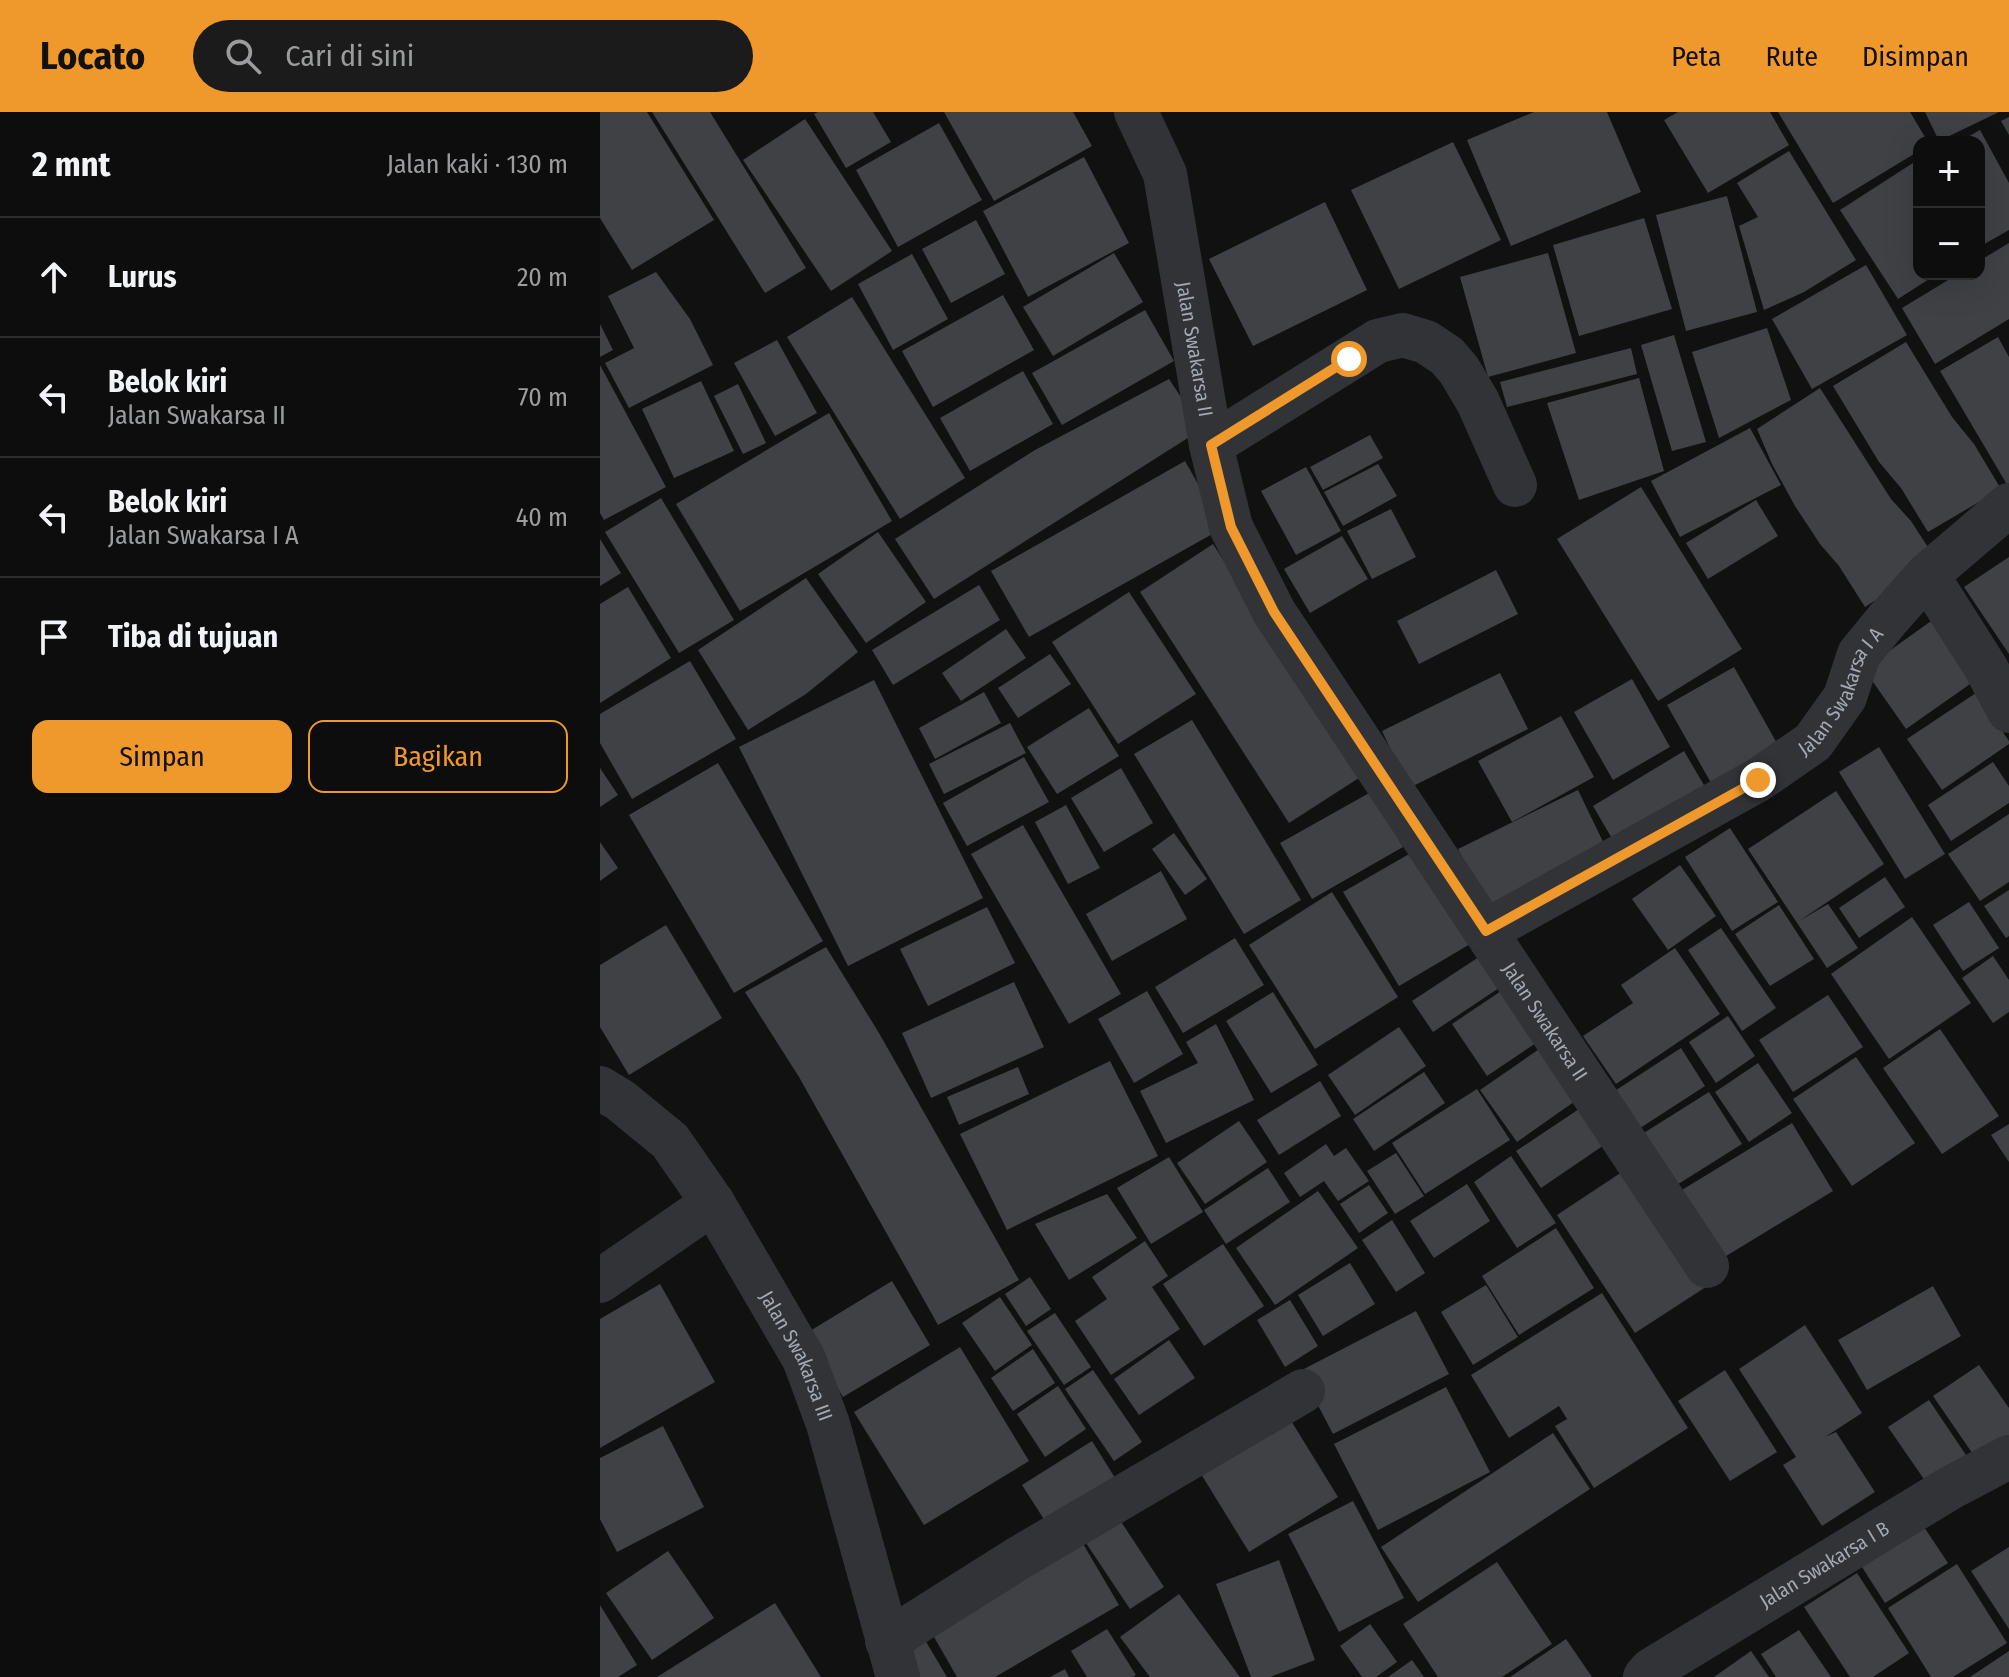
<!DOCTYPE html>
<html lang="id">
<head>
<meta charset="utf-8">
<style>
	:root { --surface:#0d0d0e; --page:#1b1b1c; --text:#f1f3f6; --muted:#9a9c9e; --line:#2d2d2e; --accent:#ef982c }
	body { margin:0; font-family:"Fira Sans Condensed",sans-serif; background:var(--page); color:var(--text) }
	.controls { position:absolute; right:24px; top:24px; display:grid; overflow:hidden; border-radius:16px; box-shadow:0 8px 32px #0002 }
	.controls button { width:72px; height:72px; display:grid; place-items:center; padding:0; border:0; border-bottom:2px solid var(--line); background:var(--surface); color:var(--text); font:40px sans-serif }
	.stop { position:absolute; width:24px; height:24px; margin:-18px; border:6px solid #ef982c; border-radius:50%; background:#fff }
	.stop.end { background:#ef982c; border-color:#fff; box-shadow:0 2px 8px #0008 }
	.list { margin:0; padding:0; list-style:none }
	h2 { display:flex; justify-content:space-between; align-items:center; height:104px; margin:0; padding:0 32px; font-size:34px }
	h2 small { font-size:26px; font-weight:400; color:var(--muted) }
	.list li { display:grid; grid-template-columns:52px 1fr auto; gap:24px; align-items:center; box-sizing:border-box; height:120px; padding:0 32px; border-top:2px solid var(--line) }
	.list b { display:block; font-size:30px; white-space:nowrap }
	.list p { margin:0; font-size:26px; white-space:nowrap; color:var(--muted) }
	.list em { font-size:26px; font-style:normal; color:var(--muted) }
	.actions { display:flex; gap:16px; padding:24px 32px }
	.actions a { flex:1; padding:18px 0; border:2px solid var(--accent); border-radius:16px; text-align:center; font-size:28px; color:var(--accent) }
	.actions .main { background:var(--accent); color:#111 }
	.icon { flex:none; width:44px; height:44px; fill:none; stroke:currentColor; stroke-width:2; stroke-linecap:round; stroke-linejoin:round }
	.map { position:relative; flex:none; width:1409px; height:1565px; overflow:hidden }
	header { display:flex; align-items:center; gap:48px; box-sizing:border-box; height:112px; padding:0 40px; background:var(--accent); color:#111 }
	header strong { font-size:38px }
	nav { display:flex; gap:44px; margin-inline-start:auto; font-size:28px }
	.search { width:560px; height:72px; background:var(--page); display:flex; align-items:center; gap:20px; box-sizing:border-box; padding:0 28px; border-radius:44px; color:var(--muted); font-size:30px }
	main { display:flex }
	aside { flex:1; background:var(--surface) }
	.map>svg:first-child { display:block }
</style>
</head>
<body>
<header>
<strong>Locato</strong>
<div class="search"><svg class="icon" aria-label="search" viewBox="0 0 24 24"><circle cx="10" cy="10" r="6"/><path d="M15 15l6 6"/></svg>Cari di sini</div>
<nav><a>Peta</a><a>Rute</a><a>Disimpan</a></nav>
</header>
<main>
<aside>
<h2>2 mnt<small>Jalan kaki · 130 m</small></h2>
<ul class="list">
<li><svg class="icon" aria-label="ahead" viewBox="0 0 24 24"><path d="M12 20V5M6 11l6-6 6 6"/></svg><div><b>Lurus</b></div><em>20 m</em></li>
<li><svg class="icon" aria-label="left" viewBox="0 0 24 24"><path d="M17 20v-9H6M10 6l-5 5 5 5"/></svg><div><b>Belok kiri</b><p>Jalan Swakarsa II</p></div><em>70 m</em></li>
<li><svg class="icon" aria-label="left" viewBox="0 0 24 24"><path d="M17 20v-9H6M10 6l-5 5 5 5"/></svg><div><b>Belok kiri</b><p>Jalan Swakarsa I A</p></div><em>40 m</em></li>
<li><svg class="icon" aria-label="arrive" viewBox="0 0 24 24"><path d="M6 21V4h12l-3 4 3 4H6"/></svg><div><b>Tiba di tujuan</b></div></li>
</ul>
<div class="actions"><a class="main">Simpan</a><a>Bagikan</a></div>
</aside>
<div class="map">
<svg width="1409" height="1565" viewBox="0 0 1409 1565">
	<rect width="100%" height="100%" fill="#111112"/>
	<!-- building -->
	<g fill="#3f4145">
		<polygon points="0,0 47,0 114,108 32,158 0,106"/>
		<polygon points="52,0 110,0 206,156 165,181"/>
		<polygon points="218,0 273,0 291,30 246,56 214,2"/>
		<polygon points="344,0 473,0 492,34 394,89"/>
		<polygon points="934,0 1007,0 1041,80 911,134 867,28"/>
		<polygon points="1078,0 1170,0 1189,33 1108,81 1064,8"/>
		<polygon points="1178,0 1310,0 1328,30 1319,30 1319,39 1233,91"/>
		<polygon points="1325,0 1399,0 1339,29"/>
		<polygon points="1409,5 1409,23 1401,9"/>
		<polygon points="205,7 292,139 231,179 143,48"/>
		<polygon points="339,11 382,88 298,135 256,58"/>
		<polygon points="1380,18 1409,71 1409,118 1379,135 1379,30 1359,30"/>
		<polygon points="853,30 901,128 799,177 751,78"/>
		<polygon points="1189,39 1256,148 1204,180 1164,198 1139,114 1158,105 1137,71"/>
		<polygon points="484,45 529,131 428,185 383,99"/>
		<polygon points="1313,51 1319,61 1319,162 1337,162 1298,187 1240,98"/>
		<polygon points="1127,84 1157,200 1086,219 1056,103"/>
		<polygon points="725,90 767,178 653,234 609,147"/>
		<polygon points="1044,106 1072,197 979,224 953,133"/>
		<polygon points="376,108 405,162 351,191 322,137"/>
		<polygon points="1409,131 1409,207 1335,252 1302,196 1358,162 1379,162 1379,149"/>
		<polygon points="514,141 543,190 453,244 423,195"/>
		<polygon points="948,141 976,241 888,265 860,165"/>
		<polygon points="312,142 348,207 293,238 258,172"/>
		<polygon points="1266,153 1307,223 1212,277 1172,207"/>
		<polygon points="56,160 90,207 113,253 29,296 5,251 34,236 8,184"/>
		<polygon points="403,183 434,238 333,295 302,239"/>
		<polygon points="252,185 365,366 300,407 187,225"/>
		<polygon points="545,198 574,249 462,313 432,261"/>
		<polygon points="0,212 13,238 0,245"/>
		<polygon points="1167,216 1191,288 1119,326 1092,240"/>
		<polygon points="1074,223 1106,330 1072,339 1041,233"/>
		<polygon points="1398,225 1409,245 1409,376 1340,259"/>
		<polygon points="177,228 217,301 175,324 134,251"/>
		<polygon points="1306,230 1352,305 1374,332 1401,377 1328,420 1301,376 1279,350 1233,274"/>
		<polygon points="1031,236 1037,262 907,295 900,270"/>
		<polygon points="0,253 66,375 4,408 0,401"/>
		<polygon points="423,259 453,312 370,359 340,306"/>
		<polygon points="1039,266 1064,359 979,388 947,291"/>
		<polygon points="569,267 602,317 334,487 295,427 435,338"/>
		<polygon points="101,269 134,339 74,366 42,297"/>
		<polygon points="138,272 166,331 143,342 114,284"/>
		<polygon points="1220,276 1291,387 1311,409 1337,449 1265,495 1239,454 1220,432 1195,394 1172,352 1157,317"/>
		<polygon points="229,301 292,409 140,499 76,392"/>
		<polygon points="1150,316 1181,373 1080,425 1051,369"/>
		<polygon points="770,323 783,346 723,378 710,355"/>
		<polygon points="585,349 623,416 429,525 391,459"/>
		<polygon points="778,352 797,384 743,414 724,380"/>
		<polygon points="706,355 741,419 696,443 661,379"/>
		<polygon points="1041,375 1142,537 1058,589 957,427"/>
		<polygon points="61,386 134,508 79,541 5,420"/>
		<polygon points="1156,388 1178,424 1108,467 1086,431"/>
		<polygon points="791,397 816,445 772,467 747,419"/>
		<polygon points="278,420 326,490 266,531 218,462"/>
		<polygon points="742,424 768,467 710,501 684,457"/>
		<polygon points="0,427 21,461 0,474"/>
		<polygon points="613,432 762,664 689,711 540,480"/>
		<polygon points="1409,445 1409,542 1364,475"/>
		<polygon points="896,458 918,502 819,552 797,509"/>
		<polygon points="206,466 258,540 206,582 148,618 98,538"/>
		<polygon points="379,473 400,508 293,573 272,538"/>
		<polygon points="28,475 71,546 0,591 0,492"/>
		<polygon points="529,480 596,582 518,632 452,530"/>
		<polygon points="1341,502 1383,563 1306,617 1264,557"/>
		<polygon points="406,517 426,546 361,589 342,561"/>
		<polygon points="450,542 471,572 418,606 398,576"/>
		<polygon points="90,549 136,627 32,687 0,631 0,602"/>
		<polygon points="1134,555 1182,640 1115,678 1067,593"/>
		<polygon points="900,561 928,617 809,676 782,619"/>
		<polygon points="1032,567 1070,635 1013,668 974,600"/>
		<polygon points="274,568 383,786 248,854 139,635"/>
		<polygon points="384,580 401,611 335,647 319,616"/>
		<polygon points="1376,581 1409,629 1409,632 1342,678 1307,627"/>
		<polygon points="489,596 519,644 457,682 427,635"/>
		<polygon points="961,604 994,665 912,710 878,649"/>
		<polygon points="592,608 701,788 644,822 534,642"/>
		<polygon points="410,611 426,641 344,682 329,652"/>
		<polygon points="1279,635 1345,742 1305,767 1239,660"/>
		<polygon points="1084,639 1108,680 1017,735 993,694"/>
		<polygon points="424,645 449,690 367,734 343,691"/>
		<polygon points="1393,650 1409,674 1409,691 1351,729 1328,693"/>
		<polygon points="118,651 223,829 134,881 29,703"/>
		<polygon points="0,656 18,683 0,695"/>
		<polygon points="521,656 553,711 504,740 471,686"/>
		<polygon points="978,678 1008,740 889,798 858,737"/>
		<polygon points="1236,679 1284,752 1199,809 1228,792 1258,836 1227,856 1148,737"/>
		<polygon points="771,680 803,735 712,787 680,731"/>
		<polygon points="466,693 500,756 468,772 435,710"/>
		<polygon points="1409,702 1409,770 1380,789 1348,742"/>
		<polygon points="423,713 521,882 469,912 371,742"/>
		<polygon points="1130,716 1178,790 1132,819 1085,745"/>
		<polygon points="574,721 607,767 585,783 552,737"/>
		<polygon points="0,730 18,756 0,769"/>
		<polygon points="823,734 877,828 799,874 743,780"/>
		<polygon points="1080,753 1116,804 1068,838 1032,787"/>
		<polygon points="561,759 587,807 512,849 486,802"/>
		<polygon points="1285,765 1305,795 1259,826 1239,796"/>
		<polygon points="1409,778 1409,824 1406,826 1384,794"/>
		<polygon points="732,780 798,885 715,937 649,833"/>
		<polygon points="1369,790 1399,836 1363,859 1333,813"/>
		<polygon points="1179,793 1214,847 1170,874 1135,822"/>
		<polygon points="387,795 415,851 328,894 300,837"/>
		<polygon points="1312,805 1371,891 1289,947 1231,862"/>
		<polygon points="66,813 122,906 29,963 0,915 0,853"/>
		<polygon points="1121,816 1176,896 1142,919 1088,838"/>
		<polygon points="635,826 664,873 583,921 555,875"/>
		<polygon points="226,835 279,921 419,1168 338,1213 199,965 145,880"/>
		<polygon points="1075,836 1120,902 1016,972 983,924 1033,891 1021,873"/>
		<polygon points="891,837 911,868 833,920 812,889"/>
		<polygon points="1393,844 1409,868 1409,900 1393,911 1362,866"/>
		<polygon points="414,870 444,935 331,986 302,921"/>
		<polygon points="907,875 942,927 887,964 852,912"/>
		<polygon points="547,879 583,942 534,971 498,907"/>
		<polygon points="673,880 718,953 671,981 626,909"/>
		<polygon points="1228,883 1263,935 1193,980 1159,928"/>
		<polygon points="1128,904 1155,944 1116,971 1089,930"/>
		<polygon points="616,912 654,988 566,1031 540,979 598,951 586,930"/>
		<polygon points="799,915 826,954 755,1003 728,963"/>
		<polygon points="1340,917 1399,1004 1342,1042 1283,956"/>
		<polygon points="945,933 981,985 917,1030 880,978"/>
		<polygon points="1081,936 1105,974 1034,1020 1010,982"/>
		<polygon points="1256,945 1315,1031 1252,1074 1193,987"/>
		<polygon points="510,949 558,1044 407,1118 360,1022"/>
		<polygon points="1158,951 1192,1001 1149,1030 1115,980"/>
		<polygon points="418,955 429,982 359,1013 347,985"/>
		<polygon points="824,960 845,991 774,1039 753,1007"/>
		<polygon points="720,969 741,1004 679,1043 657,1008"/>
		<polygon points="877,977 910,1028 825,1082 792,1031"/>
		<polygon points="1109,980 1142,1032 1064,1081 1031,1029"/>
		<polygon points="982,995 1007,1031 941,1076 916,1039"/>
		<polygon points="639,1009 667,1050 605,1092 577,1051"/>
		<polygon points="1192,1011 1233,1079 1113,1152 1072,1084"/>
		<polygon points="1409,1012 1409,1050 1391,1023"/>
		<polygon points="726,1032 734,1044 746,1036 769,1069 738,1089 724,1069 700,1085 684,1061"/>
		<polygon points="796,1041 824,1084 795,1102 767,1059"/>
		<polygon points="911,1044 956,1111 917,1136 874,1070"/>
		<polygon points="569,1045 603,1100 551,1132 517,1076"/>
		<polygon points="1034,1052 1112,1171 1035,1221 957,1103"/>
		<polygon points="668,1056 690,1090 626,1132 604,1098"/>
		<polygon points="867,1072 890,1109 834,1146 810,1109"/>
		<polygon points="769,1073 788,1101 759,1121 740,1092"/>
		<polygon points="718,1079 758,1136 675,1193 636,1136"/>
		<polygon points="507,1082 537,1126 469,1168 435,1112"/>
		<polygon points="792,1108 825,1161 796,1180 762,1128"/>
		<polygon points="956,1116 994,1176 919,1223 882,1164"/>
		<polygon points="545,1129 568,1164 552,1175 580,1217 511,1263 475,1209 507,1187 492,1165"/>
		<polygon points="623,1132 664,1194 604,1234 563,1172"/>
		<polygon points="750,1151 775,1192 723,1224 698,1183"/>
		<polygon points="430,1165 451,1197 426,1214 405,1182"/>
		<polygon points="292,1169 330,1233 243,1285 205,1222"/>
		<polygon points="60,1172 115,1270 0,1336 0,1207"/>
		<polygon points="886,1173 918,1225 873,1253 841,1200"/>
		<polygon points="1333,1174 1361,1224 1267,1278 1238,1228"/>
		<polygon points="1002,1181 1088,1316 994,1376 955,1314 967,1307 959,1294 909,1326 871,1263"/>
		<polygon points="400,1185 432,1233 395,1259 362,1211"/>
		<polygon points="690,1188 718,1234 685,1255 657,1208"/>
		<polygon points="816,1199 849,1262 733,1322 700,1259"/>
		<polygon points="455,1201 491,1255 464,1273 427,1219"/>
		<polygon points="1205,1213 1262,1301 1225,1325 1236,1320 1275,1380 1222,1414 1183,1353 1196,1345 1139,1257"/>
		<polygon points="569,1228 595,1266 539,1303 514,1267"/>
		<polygon points="360,1235 429,1349 324,1413 254,1300"/>
		<polygon points="433,1237 455,1271 413,1299 391,1266"/>
		<polygon points="1379,1253 1409,1296 1409,1327 1377,1348 1333,1284"/>
		<polygon points="493,1258 542,1330 514,1349 465,1277"/>
		<polygon points="1125,1258 1177,1340 1130,1369 1078,1289"/>
		<polygon points="458,1274 486,1317 445,1345 417,1302"/>
		<polygon points="846,1275 890,1360 778,1418 734,1332"/>
		<polygon points="1329,1288 1370,1349 1330,1376 1288,1315"/>
		<polygon points="690,1307 738,1385 649,1440 601,1362"/>
		<polygon points="63,1314 104,1395 17,1440 0,1407 0,1346"/>
		<polygon points="953,1321 990,1377 818,1490 781,1435"/>
		<polygon points="492,1329 517,1369 447,1412 422,1373"/>
		<polygon points="753,1389 804,1486 739,1520 688,1422"/>
		<polygon points="518,1405 564,1475 530,1497 484,1428"/>
		<polygon points="1324,1415 1348,1451 1285,1491 1262,1455"/>
		<polygon points="482,1430 519,1493 395,1565 357,1565 330,1518"/>
		<polygon points="1409,1435 1409,1517 1371,1459"/>
		<polygon points="68,1439 114,1506 52,1548 6,1481"/>
		<polygon points="679,1448 715,1548 670,1565 651,1565 616,1472"/>
		<polygon points="897,1450 952,1532 902,1565 838,1565 803,1512"/>
		<polygon points="1357,1452 1407,1531 1353,1565 1331,1565 1288,1496"/>
		<polygon points="1257,1461 1309,1541 1273,1565 1250,1565 1204,1495"/>
		<polygon points="579,1482 640,1565 550,1565 520,1525"/>
		<polygon points="175,1491 221,1565 57,1565"/>
		<polygon points="0,1493 37,1553 18,1565 0,1565"/>
		<polygon points="770,1512 797,1550 776,1565 762,1565 740,1534"/>
		<polygon points="507,1517 536,1563 533,1565 487,1565 471,1539"/>
		<polygon points="1199,1518 1231,1565 1176,1565 1161,1542"/>
		<polygon points="966,1527 992,1565 910,1565"/>
		<polygon points="325,1528 347,1565 305,1565 294,1546"/>
		<polygon points="1151,1539 1169,1565 1114,1565"/>
		<polygon points="1409,1539 1409,1565 1370,1565"/>
		<polygon points="812,1548 824,1565 788,1565"/>
		<polygon points="465,1557 469,1565 450,1565"/>
	</g>
	<g fill="none" stroke-linecap="round" stroke-linejoin="round">
		<!-- minor -->
		<g stroke="#323337" stroke-width="44">
			<path id="s1" d="M536 0 565 62 611 333 631 415 674 500 1107 1154"/>
			<polyline points="611,333 778,229 803,223 826,230 847,244 859,258 878,290 915,373"/>
			<polyline points="1327,463 1386,556 1409,599"/>
			<path id="s2" d="M886 819 1158 668 1213 630 1245 585 1259 542 1287 508 1327 463 1409 393"/>
			<path id="s3" d="M0 976 20 988 70 1029 113 1091 204 1247 228 1312 298 1565"/>
			<polyline points="0,1169 113,1091"/>
			<polyline points="287,1529 417,1447 703,1279"/>
			<path id="s4" d="M1045 1565 1051 1558 1350 1376 1409 1345"/>
		</g>
	</g>
	<g fill="none" stroke-linecap="round" stroke-linejoin="round">
		<!-- route -->
		<polyline stroke="#ef982c" stroke-width="10" points="749,247 611,333 631,415 674,500 886,819 1158,668"/>
	</g>
	<g text-anchor="middle" dominant-baseline="central" stroke-width="7" stroke-linejoin="round" paint-order="stroke">
		<!-- street labels -->
		<g font-size="20" fill="#a2a9b3" stroke="#0c0c0d">
			<text stroke="none"><textPath href="#s1" startOffset="246">Jalan Swakarsa II</textPath></text>
			<text stroke="none"><textPath href="#s2" startOffset="436">Jalan Swakarsa I A</textPath></text>
			<text stroke="none"><textPath href="#s1" startOffset="1014">Jalan Swakarsa II</textPath></text>
			<text stroke="none"><textPath href="#s3" startOffset="338">Jalan Swakarsa III</textPath></text>
			<text stroke="none"><textPath href="#s4" startOffset="212">Jalan Swakarsa I B</textPath></text>
		</g>
	</g>
</svg>
<div class="controls">
<button>+</button>
<button>−</button>
</div>
<div class="stop" style="left:749px;top:247px"></div>
<div class="stop end" style="left:1158px;top:668px"></div>
</div>
</main>
</body>
</html>
